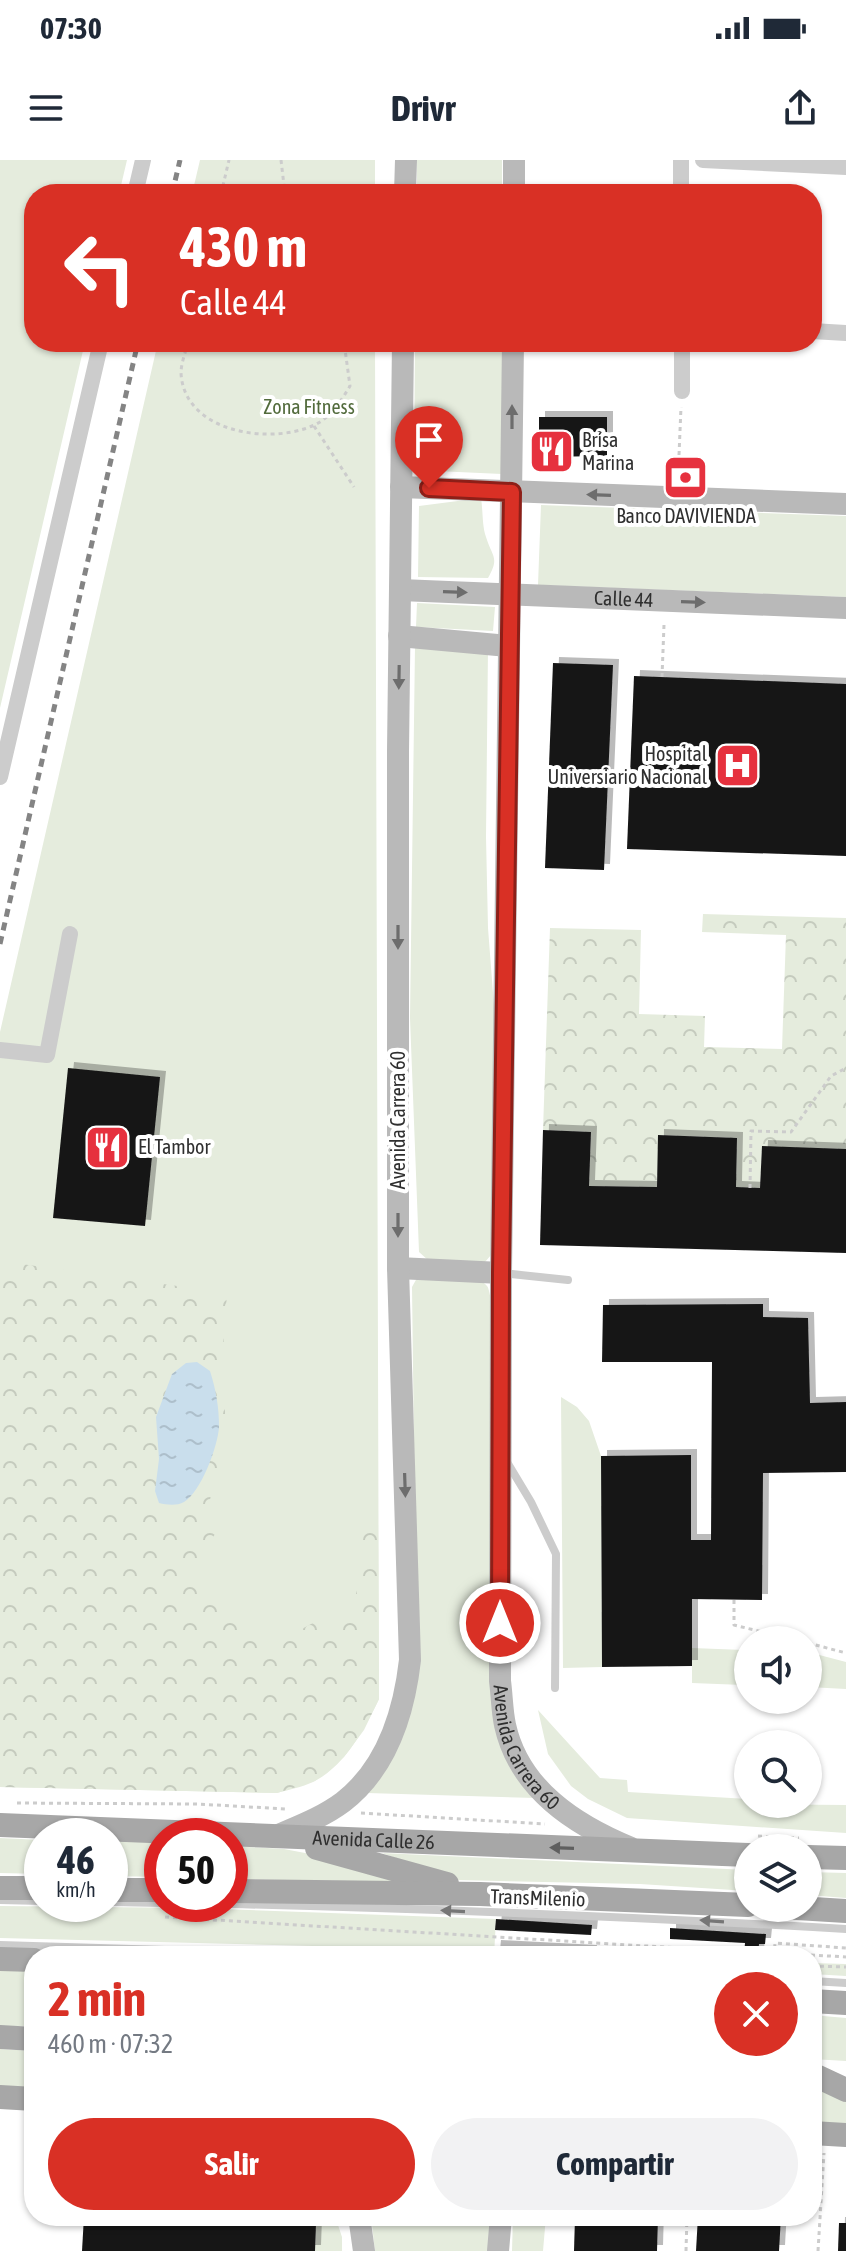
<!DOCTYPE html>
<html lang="es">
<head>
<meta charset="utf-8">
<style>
	body { margin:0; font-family:"Asap Condensed",sans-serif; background:#f2f2f3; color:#1f2937; height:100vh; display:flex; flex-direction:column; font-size:30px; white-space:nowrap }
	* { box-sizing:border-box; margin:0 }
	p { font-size:26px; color:#747a83 }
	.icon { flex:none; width:44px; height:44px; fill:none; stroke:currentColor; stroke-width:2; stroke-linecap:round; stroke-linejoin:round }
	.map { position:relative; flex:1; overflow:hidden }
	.sheet { position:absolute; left:24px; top:1786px; width:798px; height:280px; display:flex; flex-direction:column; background:#fff; border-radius:32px; box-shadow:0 2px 6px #0004 }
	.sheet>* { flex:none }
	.top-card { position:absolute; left:24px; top:24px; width:798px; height:168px; border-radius:32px; box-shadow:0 2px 6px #0004; background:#d93025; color:#fff; overflow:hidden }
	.buttons { position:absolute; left:734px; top:1466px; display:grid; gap:16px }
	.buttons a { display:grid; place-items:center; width:88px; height:88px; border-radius:50%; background:#fff; box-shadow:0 2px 6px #0004; font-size:40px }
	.speed { position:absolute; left:24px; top:1658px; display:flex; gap:16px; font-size:40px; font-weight:700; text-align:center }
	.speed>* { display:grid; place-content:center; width:104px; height:104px; border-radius:50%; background:#fff; box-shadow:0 2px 6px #0004; line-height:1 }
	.speed small { font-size:20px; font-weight:400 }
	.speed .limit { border:12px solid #d22; background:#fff; color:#111 }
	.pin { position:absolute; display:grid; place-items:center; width:68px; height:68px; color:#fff; margin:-82px -34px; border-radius:50% 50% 50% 0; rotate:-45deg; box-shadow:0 0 8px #0007 }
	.pin .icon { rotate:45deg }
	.me { position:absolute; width:88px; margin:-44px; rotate:0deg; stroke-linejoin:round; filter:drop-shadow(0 0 6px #0008) }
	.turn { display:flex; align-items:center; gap:28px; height:168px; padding:0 24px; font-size:36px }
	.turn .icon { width:104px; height:104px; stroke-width:2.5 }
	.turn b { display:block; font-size:56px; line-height:68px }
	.round { display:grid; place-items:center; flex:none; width:84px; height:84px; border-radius:42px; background:#f2f2f3 }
	.headline { display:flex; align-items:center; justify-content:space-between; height:136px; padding:0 24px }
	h1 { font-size:48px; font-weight:700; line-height:60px; color:#d93025 }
	.primary-button { display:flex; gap:16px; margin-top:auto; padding:16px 24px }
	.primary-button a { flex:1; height:92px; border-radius:48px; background:#d93025; color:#fff; font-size:32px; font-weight:700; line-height:92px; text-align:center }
	.primary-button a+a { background:#f2f2f3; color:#1f2937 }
	.status { display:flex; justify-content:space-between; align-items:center; height:56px; padding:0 40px; background:#fff; direction:ltr }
	.status svg { height:22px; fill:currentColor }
	header { display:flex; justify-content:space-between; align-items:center; height:104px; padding:0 24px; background:#fff; font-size:36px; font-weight:700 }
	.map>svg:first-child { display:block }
</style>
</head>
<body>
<div class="status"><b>07:30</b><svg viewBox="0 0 49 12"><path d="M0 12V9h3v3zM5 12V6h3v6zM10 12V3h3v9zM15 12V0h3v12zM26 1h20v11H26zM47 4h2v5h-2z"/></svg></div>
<header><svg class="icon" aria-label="menu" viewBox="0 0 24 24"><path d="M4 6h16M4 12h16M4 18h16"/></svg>Drivr<svg class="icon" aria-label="share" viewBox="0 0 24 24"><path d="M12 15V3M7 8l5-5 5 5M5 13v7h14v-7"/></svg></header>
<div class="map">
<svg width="846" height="2091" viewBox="0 0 846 2091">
	<defs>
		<pattern id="forest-crowns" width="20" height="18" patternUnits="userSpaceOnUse" patternTransform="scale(2)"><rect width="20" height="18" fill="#e5ecdd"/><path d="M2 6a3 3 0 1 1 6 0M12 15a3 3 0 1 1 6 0" fill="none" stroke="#c5cbbe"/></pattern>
		<pattern id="water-ripples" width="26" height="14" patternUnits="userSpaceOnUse" patternTransform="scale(2)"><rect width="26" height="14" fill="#c9deec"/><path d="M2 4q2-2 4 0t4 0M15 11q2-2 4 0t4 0" fill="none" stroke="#adbfcb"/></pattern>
		<filter id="shadow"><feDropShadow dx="6" dy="-6" stdDeviation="0" flood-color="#0004"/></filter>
	</defs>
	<rect width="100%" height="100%" fill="#fff"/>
	<path fill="#e5ecdd" d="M0,0H127L119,34H34V182H85L0,548Z
		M200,0H375V34H192Z
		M417,0H502V34H417Z
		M158,182H375L379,1539C364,1570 345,1606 313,1622C302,1627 288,1630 277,1633L0,1627V872Z
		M415,182H502V314L414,310Z
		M481,338C483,350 482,366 486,377C492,397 500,397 488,418L418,417L419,346Z
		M541,345L846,356V437L538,425Z
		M417,443L495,447L493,471L416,467Z
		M415,487L488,488L486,677L488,768L495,859L491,1095L485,1102L429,1101L419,1092L410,858Z
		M417,1118C431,1119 480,1115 487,1126C489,1128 490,1137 491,1139L490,1516L536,1638L367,1633L417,1520L412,1127Z
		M561,1237L577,1247L589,1261L601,1296L602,1507L563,1508Z
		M692,1488L744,1490L743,1525L692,1523Z
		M808,1492L846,1502V1529L808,1527Z
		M538,1550L600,1618L627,1620L628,1632L748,1639V1644L846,1645V1673L627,1658L588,1639L571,1626L548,1594Z
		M0,1678L42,1680V1714L0,1713Z
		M110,1681L162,1682V1717L110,1716Z
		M230,1686L284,1689L342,1700L396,1722L230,1719Z
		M382,1693L748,1710V1731L640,1724L456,1720Z
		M808,1712L846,1713V1738L808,1735Z
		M0,1746L196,1748L496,1759L494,1796L392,1788L0,1778Z
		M812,1803L846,1804V1816L812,1814Z
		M0,1807L34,1808V1866H0Z
		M812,1855L846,1858V1901L812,1899Z
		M0,1889L34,1891V1928L0,1926Z
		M812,1928H823L846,1939V1964L812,1962Z
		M279,2056H335L342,2077V2091H315L316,2064L279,2063Z
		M371,2056H492L490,2091H375Z
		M513,2056H546L543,2091H512Z"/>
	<path fill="url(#forest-crowns)" d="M703,754L846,758V989L762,987L760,1028L736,1027L737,978L659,975L657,1027L589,1026L591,972L543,970L550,768L641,770L639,854L705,856L704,887L782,889L786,775L702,772Z
		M0,1101L227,1133L222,1206L226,1267L206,1358L215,1374C211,1381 202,1390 200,1398C196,1412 212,1428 214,1443L241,1450L253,1478L262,1490L283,1485L298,1471L313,1463L333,1467L345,1461L355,1440L360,1408L361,1376L366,1367L378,1358L379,1539L364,1570L344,1597L315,1621L277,1633L0,1627Z"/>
	<path fill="url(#water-ripples)" d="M197,1202L210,1211C216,1230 219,1247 219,1267C218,1286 201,1332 184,1342C177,1346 167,1345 159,1343L155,1331L159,1299L156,1257L172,1214L186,1203Z"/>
	<path fill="#161616" filter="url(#shadow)" d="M539,257H607V296L539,297Z
		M553,503L613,505L604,710L545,708Z
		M634,516L846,524V696L627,689Z
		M68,908L160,917L145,1066L53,1058Z
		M543,970L591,972L589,1026L657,1027L658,975L737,978L736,1027L760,1028L762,986L846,989V1093L540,1085Z
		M763,1144V1157L808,1158L810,1243L846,1242V1312L763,1313L762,1440L692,1439V1506L602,1507L601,1296L691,1295V1380H711L712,1202H602L603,1145Z
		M496,1759L592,1765L591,1775L495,1770Z
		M670,1768L766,1774L765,1784H759L758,1796H744L745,1783L670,1779Z
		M495,1786L591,1791L590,1796H494Z
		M84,2056H279V2063L316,2064L315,2091H82Z
		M658,2056L657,2091H574L575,2057Z
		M698,2056H781L779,2091H696Z
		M839,2063H846V2091H838Z"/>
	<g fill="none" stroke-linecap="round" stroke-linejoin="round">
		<path stroke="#ccc" stroke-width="3" stroke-dasharray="4 4" stroke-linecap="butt" d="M281,0L285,34
			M535,31L666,28
			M221,34L229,0
			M188,182C186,191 181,203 181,213C184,272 268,285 312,266C330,259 341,241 350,226L344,182
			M314,266L354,327
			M678,319L681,247
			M662,517L664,465
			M750,1028L751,971L791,972L831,916L846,908
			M734,1440V1465L795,1480
			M808,1483L846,1493
			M17,1643L197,1644L286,1649
			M361,1653L545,1664
			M758,1676L799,1678
			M49,1752L105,1753
			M165,1757L696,1789
			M795,1794L846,1797
			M751,1795L764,1796
			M774,1796L775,1783L846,1788
			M812,1806L846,1807
			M686,2091L687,2056
			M818,2091L824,1993"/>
		<path stroke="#ccc" stroke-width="8" d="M502,1113L568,1120
			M507,1302L531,1342L556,1394L555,1528
			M0,1740L42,1741
			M111,1742L162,1743
			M229,1744C435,1749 641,1757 846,1769
			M0,1785L359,1796
			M812,1821L846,1823"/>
		<path stroke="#ccc" stroke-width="16" d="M703,0L846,7
			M135,34L143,0
			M681,34V0
			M812,171L846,173
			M682,231V182
			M0,617L101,182
			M0,890L47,895L70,774"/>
		<g stroke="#b9b9b9" stroke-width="22">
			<path d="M405,34L406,0"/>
			<path d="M514,34V0"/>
			<path id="s1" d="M513,182L501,1113L500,1521C502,1536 502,1551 505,1565C519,1629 575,1665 631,1688"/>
			<path d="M401,327L846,344"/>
			<path id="s2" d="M400,430L846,448"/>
			<path d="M399,476L508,486"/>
			<path d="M398,1108L501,1113"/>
			<path d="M276,1676C299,1666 323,1657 343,1642C387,1608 404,1553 410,1500L398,1108V592L403,182"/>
			<path d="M359,2056L364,2091"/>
			<path d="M498,2091L501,2056"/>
		</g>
		<g stroke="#a7a7a7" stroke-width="24">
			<path id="s3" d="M0,1665L748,1695"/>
			<path d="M317,1688L447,1724"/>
			<path d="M808,1697L846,1698"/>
			<path d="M0,1728H42"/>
			<path d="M110,1730H162"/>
			<path d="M230,1731L480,1734L748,1745"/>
			<path d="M797,1748L846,1751"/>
			<path d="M0,1799L34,1800"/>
			<path d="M812,1841L846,1843"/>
			<path d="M0,1877L34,1879"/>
			<path d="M812,1914L846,1930"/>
			<path d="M0,1937L34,1939"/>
			<path d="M812,1973L846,1975"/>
		</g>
		<path stroke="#848484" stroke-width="5" stroke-dasharray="8 6" stroke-linecap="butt" d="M172,34L180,0
			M0,784L138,182"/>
	</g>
	<defs><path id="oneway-solid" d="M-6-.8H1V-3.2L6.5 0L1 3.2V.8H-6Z" transform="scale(2)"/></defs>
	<g fill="#6d6d6d">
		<use href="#oneway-solid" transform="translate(512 257) rotate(-90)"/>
		<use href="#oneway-solid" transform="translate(599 335) rotate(-178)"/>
		<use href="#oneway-solid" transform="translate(455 432) rotate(2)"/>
		<use href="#oneway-solid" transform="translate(693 442) rotate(2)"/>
		<use href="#oneway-solid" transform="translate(399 517) rotate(91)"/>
		<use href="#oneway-solid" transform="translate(398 777) rotate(90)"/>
		<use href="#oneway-solid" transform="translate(398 1065) rotate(90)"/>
		<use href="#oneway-solid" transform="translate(405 1325) rotate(88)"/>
	</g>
	<use fill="#5f5f5f" href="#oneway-solid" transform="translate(562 1688) rotate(-178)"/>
	<g fill="#767676">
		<use href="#oneway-solid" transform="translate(453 1751) rotate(-177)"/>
		<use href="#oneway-solid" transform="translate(712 1761) rotate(-176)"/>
	</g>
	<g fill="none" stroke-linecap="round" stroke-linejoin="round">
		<defs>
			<path id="route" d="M429,328L512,332L501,1113L500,1463"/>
		</defs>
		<use href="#route" stroke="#8d1f18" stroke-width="20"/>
		<use href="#route" stroke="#d93025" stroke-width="14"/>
	</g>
	<defs>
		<symbol id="restaurant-square" viewBox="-11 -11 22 22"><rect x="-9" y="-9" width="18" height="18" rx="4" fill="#e6313e" stroke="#fff"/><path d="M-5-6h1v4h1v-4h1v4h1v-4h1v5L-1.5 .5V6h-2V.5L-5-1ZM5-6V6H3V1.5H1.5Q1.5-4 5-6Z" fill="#fff"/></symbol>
		<symbol id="bank-square" viewBox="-11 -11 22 22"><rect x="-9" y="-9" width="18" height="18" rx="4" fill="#e6313e" stroke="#fff"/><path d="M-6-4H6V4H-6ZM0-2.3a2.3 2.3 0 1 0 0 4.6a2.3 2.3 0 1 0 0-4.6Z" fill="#fff"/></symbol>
		<symbol id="hospital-square" viewBox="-11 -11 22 22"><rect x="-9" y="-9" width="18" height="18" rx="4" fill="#e6313e" stroke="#fff"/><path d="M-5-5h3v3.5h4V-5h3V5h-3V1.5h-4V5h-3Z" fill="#fff"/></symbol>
	</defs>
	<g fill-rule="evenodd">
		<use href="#restaurant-square" x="526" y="266" width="51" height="51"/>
		<use href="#bank-square" x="660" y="292" width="51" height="51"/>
		<use href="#hospital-square" x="712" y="580" width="51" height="51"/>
		<use href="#restaurant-square" x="82" y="962" width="51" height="51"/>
	</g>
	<g text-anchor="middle" stroke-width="8" stroke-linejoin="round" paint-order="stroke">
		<g font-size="20" fill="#526b3c" stroke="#fff">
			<text x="309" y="254">Zona Fitness</text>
		</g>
		<g font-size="20" fill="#2f2f2f" stroke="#fff" text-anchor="start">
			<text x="582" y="287">Brísa<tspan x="582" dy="23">Marina</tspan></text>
			<text x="686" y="363" text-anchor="middle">Banco DAVIVIENDA</text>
			<text x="707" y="601" text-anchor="end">Hospital<tspan x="707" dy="23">Universiario Nacional</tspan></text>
			<text x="138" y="994">El Tambor</text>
		</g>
		<g font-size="20" fill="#2f2f2f" stroke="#fff">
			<text dy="7" stroke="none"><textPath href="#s2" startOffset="224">Calle 44</textPath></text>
			<text transform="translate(398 960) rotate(-90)" y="7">Avenida Carrera 60</text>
			<text dy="7" stroke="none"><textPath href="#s1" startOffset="1412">Avenida Carrera 60</textPath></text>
			<text dy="7" stroke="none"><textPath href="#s3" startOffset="374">Avenida Calle 26</textPath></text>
			<text transform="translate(538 1738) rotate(2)" y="7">TransMilenio</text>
		</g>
	</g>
</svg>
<div class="buttons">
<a><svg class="icon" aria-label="sound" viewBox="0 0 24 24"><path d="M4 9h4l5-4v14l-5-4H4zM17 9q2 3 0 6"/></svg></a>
<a><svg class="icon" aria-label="search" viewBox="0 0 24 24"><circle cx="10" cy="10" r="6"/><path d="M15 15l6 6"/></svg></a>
<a><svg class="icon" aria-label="layers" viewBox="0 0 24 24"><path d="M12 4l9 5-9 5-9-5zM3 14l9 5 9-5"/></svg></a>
</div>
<div class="speed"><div>46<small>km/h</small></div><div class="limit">50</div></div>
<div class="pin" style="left:429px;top:328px;background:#d93025"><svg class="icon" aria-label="arrive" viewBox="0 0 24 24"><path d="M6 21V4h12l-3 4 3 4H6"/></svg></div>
<svg class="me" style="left:500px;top:1463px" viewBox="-20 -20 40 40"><circle r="17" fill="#d93025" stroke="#fff" stroke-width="3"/><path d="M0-11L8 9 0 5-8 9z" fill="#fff"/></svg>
<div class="top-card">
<div class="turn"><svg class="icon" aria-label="left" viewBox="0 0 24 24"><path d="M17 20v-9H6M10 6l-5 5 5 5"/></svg><div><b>430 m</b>Calle 44</div></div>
</div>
<section class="sheet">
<div class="headline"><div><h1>2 min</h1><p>460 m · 07:32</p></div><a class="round" style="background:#d93025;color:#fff"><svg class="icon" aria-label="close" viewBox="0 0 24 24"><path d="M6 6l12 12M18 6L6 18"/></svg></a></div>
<div class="primary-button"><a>Salir</a><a>Compartir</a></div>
</section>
</div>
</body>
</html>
